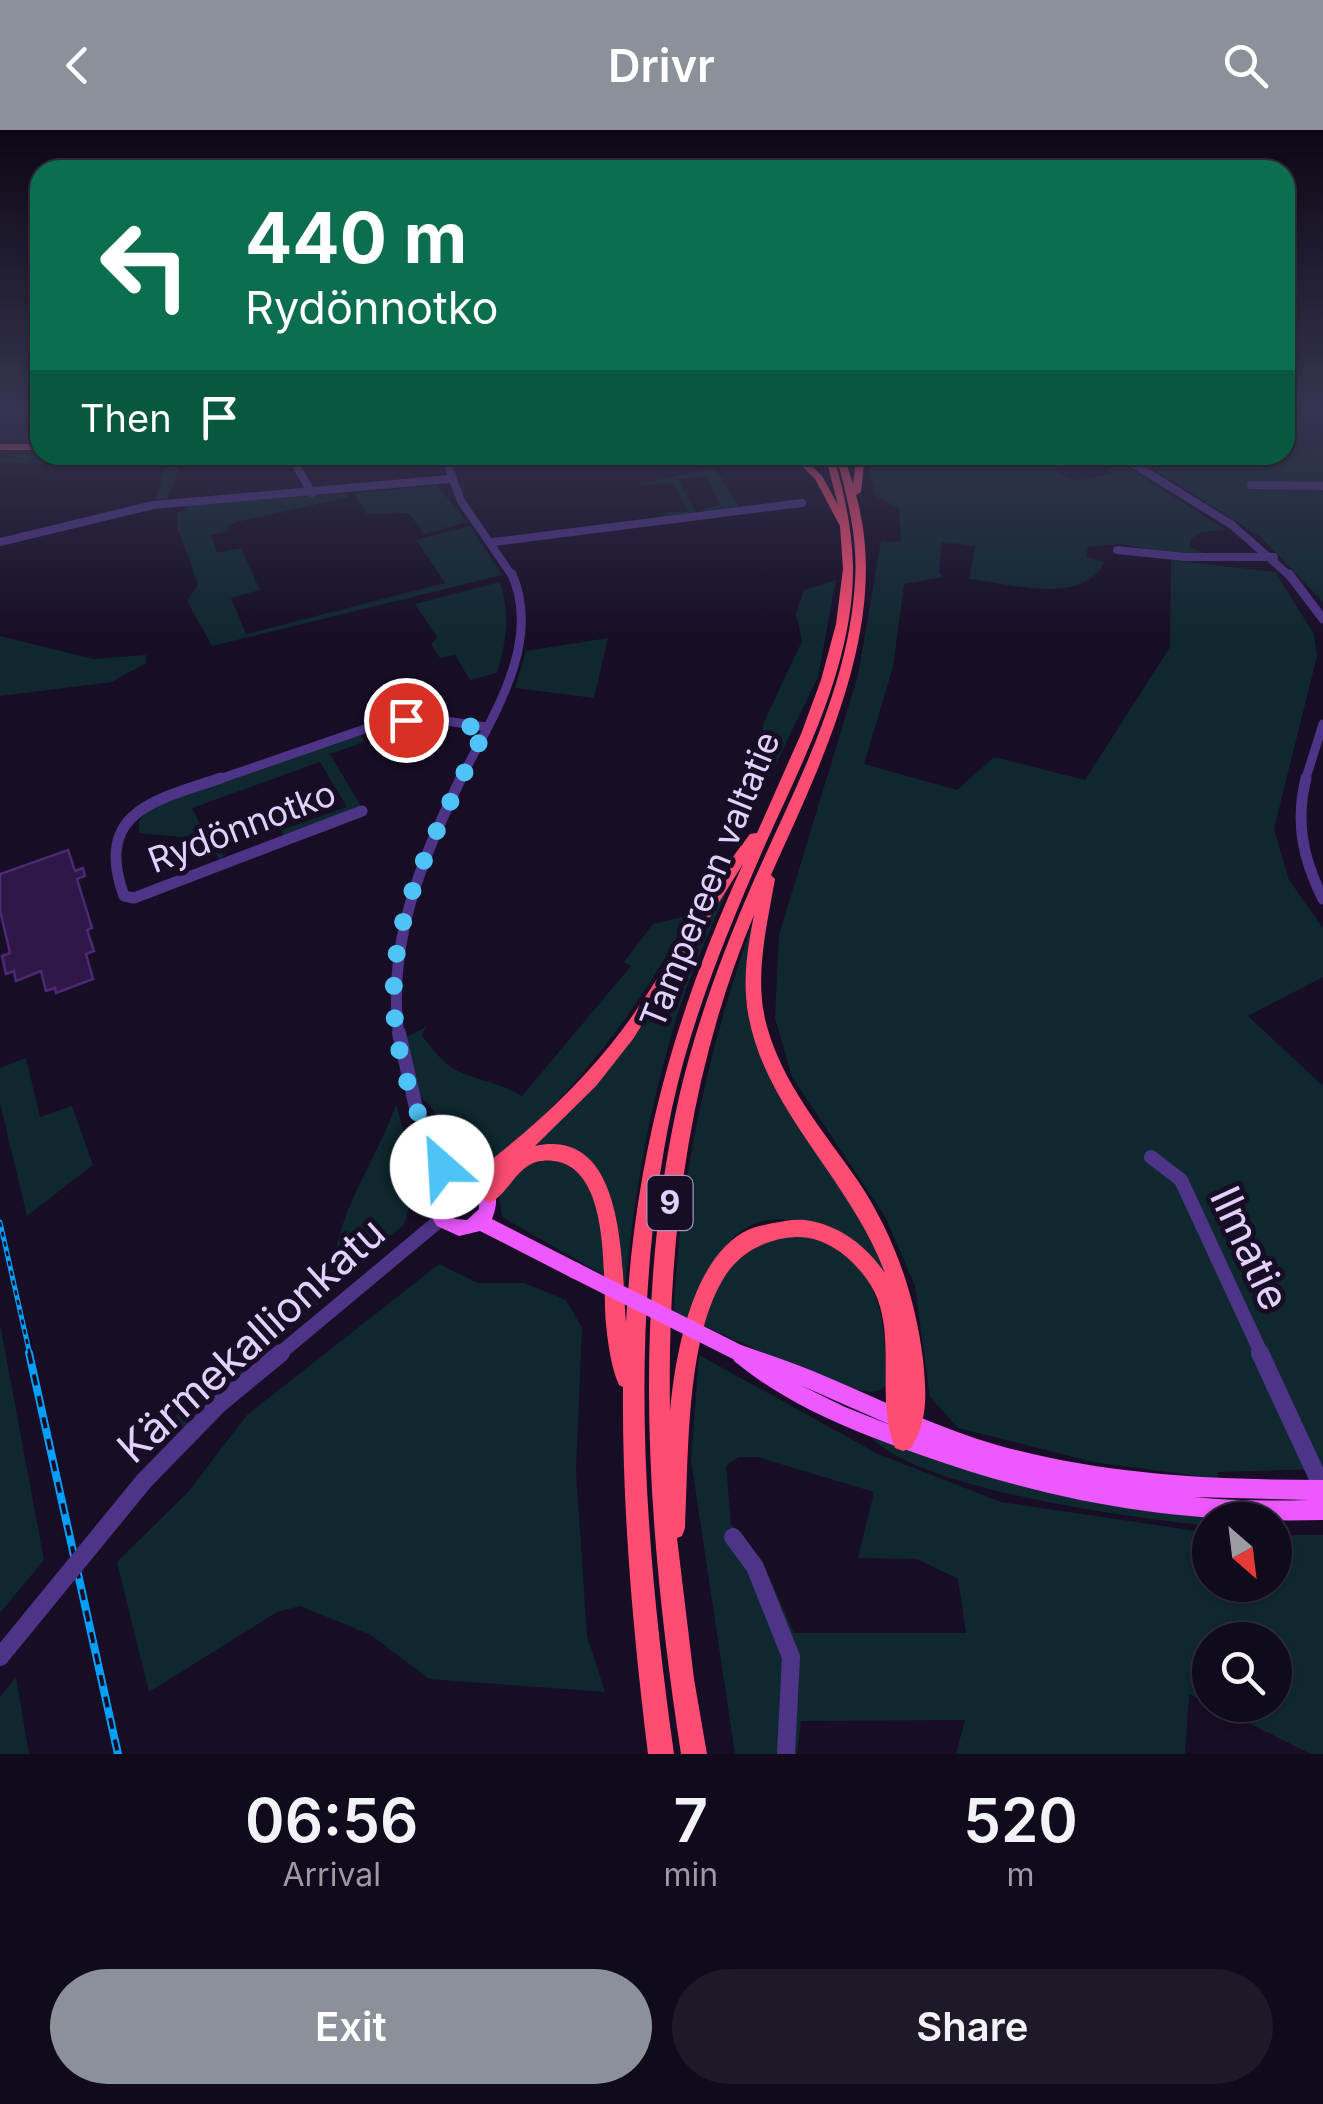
<!DOCTYPE html>
<html lang="en">
<head>
<meta charset="utf-8">
<style>
	body { margin:0; font-family:Inter,sans-serif; background:#1e1829; color:#f1f3f6; height:100vh; display:flex; flex-direction:column; font-size:38px; white-space:nowrap }
	* { box-sizing:border-box; margin:0 }
	p { font-size:32px; color:#9c9aa3 }
	.icon { flex:none; width:55px; height:55px; fill:none; stroke:currentColor; stroke-width:2; stroke-linecap:round; stroke-linejoin:round }
	.map { position:relative; height:1624px; overflow:hidden }
	.side { display:flex; flex-direction:column; background:#110a1c; flex:1 }
	.side>* { flex:none }
	.top-card { position:absolute; left:30px; top:30px; width:1265px; height:305px; border-radius:30px; box-shadow:0 2px 8px #0004,0 0 0 2px #302b3b; background:#0b6e4f; color:#fff; overflow:hidden }
	.needle { width:65px; rotate:152deg }
	.tools { position:absolute; left:1192px; top:1372px; display:grid; gap:20px }
	.tools a { display:grid; place-items:center; width:100px; height:100px; border-radius:50%; background:#110a1c; box-shadow:0 2px 8px #0004,0 0 0 2px #302b3b; font-size:50px }
	.pin { position:absolute; display:grid; place-items:center; width:85px; height:85px; color:#fff; margin:-42px; border:5px solid #fff; border-radius:50%; box-shadow:0 2px 10px #0007 }
	.me { position:absolute; width:110px; margin:-55px; rotate:334deg; stroke-linejoin:round; filter:drop-shadow(0 0 8px #0008) }
	.turn { display:flex; align-items:center; gap:35px; height:210px; padding:0 50px; font-size:45px }
	.turn .icon { width:130px; height:130px; stroke-width:2.5 }
	.turn b { display:block; font-size:70px; line-height:85px }
	.then { display:flex; align-items:center; height:95px; padding:0 50px; background:#0003; gap:20px; font-size:38px }
	.eta { display:flex; justify-content:space-evenly; align-items:center; height:170px; text-align:center }
	.eta b { font-size:60px; font-weight:600; line-height:70px }
	.action { display:flex; gap:20px; margin-top:auto; padding:20px 50px }
	.action a { flex:1; height:115px; border-radius:60px; background:#8c9099; color:#fff; font-size:40px; font-weight:600; line-height:115px; text-align:center }
	.action a+a { background:#1e1829; color:#f1f3f6 }
	header { display:flex; justify-content:space-between; align-items:center; height:130px; padding:0 50px; background:#8c9099; color:#fff; font-size:45px; font-weight:600 }
	.map>svg:first-child { display:block }
</style>
</head>
<body>
<header><svg class="icon" aria-label="back" viewBox="0 0 24 24"><path d="M15 5l-7 7 7 7"/></svg>Drivr<svg class="icon" aria-label="search" viewBox="0 0 24 24"><circle cx="10" cy="10" r="6"/><path d="M15 15l6 6"/></svg></header>
<div class="map">
<svg width="1323" height="1624" viewBox="0 0 1323 1624">
	<rect width="100%" height="100%" fill="#170d25"/>
	<path fill="#0f282f" fill-rule="evenodd" d="M1323,310V472L1262,408L1132,325H1285V314L1307,320L1306,317L1321,318Z
		M0,324L169,325L43,329L284,327L181,333L167,369H156L167,333H0V329L21,328Z
		M871,325H1060L1056,327L1057,343L1076,351L1112,344L1097,325H1108L1226,400L1202,402L1191,409L1189,417L1207,424L1169,423L1122,414L1088,417L1086,427L1104,432C1084,477 1008,453 969,449L975,416L942,412L939,442L943,447L904,454L893,537L864,634L957,660L994,627L1085,650L1170,517L1171,430L1275,442L1314,504L1317,526L1274,699L1289,750L1323,798V847L1248,886L1323,956V1339L1218,1342L1219,1349L1093,1332L958,1298L930,1267L915,1156L886,1088L792,947L775,888L779,805L858,545L881,411L901,412L899,379L876,366L869,339Z
		M715,338L739,377L704,383V378L720,375L706,346L678,349L697,384L662,389L666,382H689L673,353L633,355Z
		M437,355L467,392L424,404L409,383L367,384L354,363Z
		M346,363L349,367L237,392L228,396L229,401L211,405L217,423L241,418L260,460L231,468L246,504L445,453L416,410L470,396L502,445L212,516L187,471L198,454L177,397V382L187,381L186,375Z
		M836,450L818,547L752,683L746,674L764,592L802,511L796,484L804,460Z
		M500,452C510,485 507,510 497,543L470,550L455,525L440,528L431,514L437,507L415,474Z
		M0,506L93,529L146,525V533L112,552L0,566Z
		M608,508L594,568L515,558L526,521Z
		M360,603L364,612L330,624L362,678L284,706L281,700L347,677L320,632L192,678L205,704L214,707L224,726L220,730L209,716L212,710L139,703V691L151,677Z
		M735,742C714,792 691,841 675,892C649,978 634,1068 625,1157L619,1155L600,1050L532,1020L571,974Z
		M690,785C635,884 571,972 479,1041L461,1031L432,978L417,962L406,907L426,897L422,906C431,916 443,935 460,942C483,952 501,953 522,966L631,836L624,832L653,794Z
		M755,786L762,930L791,986L853,1072L892,1147L884,1150C861,1135 816,1096 792,1091C732,1078 703,1145 691,1190L674,1181C680,1042 709,916 755,786Z
		M26,928L40,987L72,976L93,1035L27,1086L0,973V938Z
		M396,974L417,1049L404,1095L340,1145L318,1174L172,1308L167,1294L334,1138C337,1080 378,1029 396,974Z
		M543,1028C605,1038 601,1096 607,1147L502,1087L499,1066L516,1039Z
		M797,1105C880,1122 886,1183 886,1256C881,1259 878,1261 872,1262C849,1263 730,1208 703,1195C719,1135 735,1116 797,1105Z
		M439,1134L478,1153H524L566,1170L582,1198L576,1341L587,1506L605,1562L429,1549L371,1505L300,1476L277,1482L149,1562L117,1432L189,1361L247,1285Z
		M0,1194L44,1430L0,1483Z
		M699,1225L878,1324L1001,1372L1210,1403V1455H1275V1405H1323V1624H1311L1213,1575H1275V1510H1210V1574L1189,1564L1185,1624H956L965,1590L801,1591L797,1624H735L691,1330ZM739,1327H757L874,1362L858,1428L917,1429L958,1449L966,1503H794L761,1429L731,1394L726,1336Z
		M868,1304C1009,1360 1118,1379 1268,1390H1210V1396C1135,1388 914,1360 868,1304Z
		M16,1547L29,1624H0V1567Z"/>
	<path fill="#2e1747" stroke="#4c2875" stroke-width="2.5" d="M68,720L75,741L83,738L85,746L77,749L92,798L87,800L94,821L86,824L93,849L56,863L55,858L46,861L41,841L16,851L14,841L6,844L2,826L10,823L0,780V744Z"/>
	<g fill="none" stroke-linecap="round" stroke-linejoin="round">
		<path stroke="#4e3487" stroke-width="8" d="M444,325L461,371L513,447
			M1119,325L1232,395L1291,447
			M291,327L312,363
			M1251,355L1323,356
			M0,412L153,375L450,349
			M494,412L802,373
			M1117,420L1185,427H1274"/>
		<path stroke="#4e3487" stroke-width="9" d="M1289,444L1323,489
			M214,651L385,592L433,589L486,597
			M460,651C490,589 543,515 512,444
			M1305,651L1323,594"/>
		<path stroke="#4e3487" stroke-width="11" d="M221,648C156,670 93,681 124,766L134,768L362,681
			M1306,648C1295,693 1303,729 1323,769
			M399,906C386,812 422,730 461,648"/>
		<path stroke="#4e3487" stroke-width="14" d="M399,903L416,978L451,1050
			M1151,1027L1181,1050L1262,1225
			M278,1225L440,1090"/>
		<path stroke="#4e3487" stroke-width="18" d="M1260,1223L1323,1359
			M144,1351L219,1274L281,1223
			M733,1407L755,1437L791,1527L786,1624"/>
		<path fill="#ed58ff" fill-rule="evenodd" d="M465,1038C491,1045 503,1062 492,1089L580,1134L583,1140L580,1146L574,1149L568,1146L480,1101L459,1106L437,1096C418,1069 430,1040 465,1038ZM459,1054L471,1056L479,1067V1079L467,1090L455,1089L445,1077C443,1066 447,1056 459,1054Z
			M741,1215C770,1225 799,1235 827,1247C883,1271 938,1298 997,1315C1103,1345 1213,1350 1323,1350V1390C1179,1394 1055,1373 918,1324C852,1301 789,1276 734,1231L732,1224L734,1217ZM800,1255L893,1296L845,1277ZM1194,1367L1309,1370C1271,1371 1233,1371 1194,1367Z"/>
		<path fill="#ff4c72" fill-rule="evenodd" d="M0,314H40V320H0Z
			M285,325H296L292,328Z
			M791,325H800L822,346L838,375L825,325H833C844,362 852,397 853,436C854,534 804,628 765,715C728,800 692,886 672,978C627,1192 644,1409 674,1624H648C633,1502 622,1380 623,1257L619,1255C611,1237 608,1214 606,1194C602,1152 612,1046 559,1032C551,1030 544,1030 536,1032C515,1039 508,1064 490,1073L484,1070L481,1064L485,1056L479,1058L473,1056L470,1050L473,1044C528,1002 580,956 622,900C664,844 696,782 735,724L750,704L757,703L801,604L821,550L836,494L843,439L840,396L815,349ZM743,734C674,886 635,1025 626,1192C621,1136 627,996 535,1016L596,956L633,909Z
			M836,325H844L853,354L857,325H865L861,362L856,365C892,492 822,631 771,745L775,749C767,796 754,846 766,893C782,954 823,1000 858,1051C894,1105 915,1165 923,1229C926,1261 929,1290 911,1318L903,1321L895,1318C875,1268 897,1207 874,1161C859,1133 829,1106 796,1107C771,1108 746,1119 730,1139C685,1198 689,1325 685,1398L682,1406L677,1408L694,1549L707,1624H681C648,1407 630,1180 680,963C697,892 722,824 751,757C794,659 849,560 855,451C858,407 847,367 836,325ZM754,785C748,815 743,846 747,877C761,978 851,1049 885,1143C867,1117 842,1097 811,1091C797,1088 786,1091 773,1093C766,1095 757,1096 750,1099C692,1124 675,1226 670,1282C667,1112 688,943 754,785Z"/>
		<defs>
			<path id="rail-far1" d="M0,1092L30,1225"/>
			<path id="rail" d="M29,1223L118,1624"/>
		</defs>
		<use href="#rail-far1" stroke="#009ffc" stroke-width="5"/>
		<use href="#rail" stroke="#009ffc" stroke-width="8"/>
		<use href="#rail-far1" stroke="#170d25" stroke-width="2.5" stroke-dasharray="5" stroke-linecap="butt"/>
		<use href="#rail" stroke="#170d25" stroke-width="4" stroke-dasharray="11" stroke-linecap="butt"/>
		<path stroke="#4e3487" stroke-width="18" d="M0,1527L144,1351"/>
		<path stroke="#ed58ff" stroke-width="16" d="M574,1140L741,1224"/>
	</g>
	<linearGradient id="sky" x2="0" y2="1"><stop stop-color="#0d0714"/><stop offset="0.55" stop-color="#363551"/><stop offset="1" stop-color="#363551" stop-opacity="0"/></linearGradient>
	<rect width="1323" height="510" fill="url(#sky)"/>
	<g fill="none" stroke-linecap="round" stroke-linejoin="round">
		<path stroke="#4fc3f7" stroke-width="18" stroke-dasharray="0 32.4" d="M406,590L486,598C405,767 349,852 442,1037"/>
	</g>
	<g text-anchor="middle" stroke-width="10" stroke-linejoin="round" paint-order="stroke">
		<rect fill="#170d25" stroke="#a596be" stroke-width="2.5" x="647.5" y="1046" width="45" height="54" rx="8"/>
		<g font-size="32" font-weight="bold" fill="#e2d1ff">
			<text x="670" y="1084">9</text>
		</g>
		<g font-size="35" fill="#e2d1ff" stroke="#170d25">
			<text transform="translate(242 697) rotate(-21)" y="12">Rydönnotko</text>
			<text transform="translate(710 750) rotate(-68)" y="12">Tampereen valtatie</text>
		</g>
		<g font-size="42" fill="#e2d1ff" stroke="#170d25">
			<text transform="translate(1250 1118) rotate(65)" y="15">Ilmatie</text>
			<text transform="translate(251 1210) rotate(-42)" y="15">Kärmekallionkatu</text>
		</g>
	</g>
</svg>
<div class="tools">
<a><svg class="needle" viewBox="-14 -14 28 28"><path d="M0-13l5 13h-10z" fill="#e53935"/><path d="M0 13l5-13h-10z" fill="#9c9aa3"/></svg></a>
<a><svg class="icon" aria-label="search" viewBox="0 0 24 24"><circle cx="10" cy="10" r="6"/><path d="M15 15l6 6"/></svg></a>
</div>
<div class="pin" style="left:406px;top:590px;background:#d93025"><svg class="icon" aria-label="arrive" viewBox="0 0 24 24"><path d="M6 21V4h12l-3 4 3 4H6"/></svg></div>
<svg class="me" style="left:442px;top:1037px" viewBox="-20 -20 40 40"><circle r="19" fill="#fff"/><path d="M0-13L10 11 0 6-10 11z" fill="#4fc3f7"/></svg>
<div class="top-card">
<div class="turn"><svg class="icon" aria-label="left" viewBox="0 0 24 24"><path d="M17 20v-9H6M10 6l-5 5 5 5"/></svg><div><b>440 m</b>Rydönnotko</div></div>
<div class="then">Then<svg class="icon" aria-label="arrive" viewBox="0 0 24 24"><path d="M6 21V4h12l-3 4 3 4H6"/></svg></div>
</div>
</div>
<section class="side">
<div class="eta">
<div><b>06:56</b><p>Arrival</p></div>
<div><b>7</b><p>min</p></div>
<div><b>520</b><p>m</p></div>
</div>
<div class="action"><a>Exit</a><a>Share</a></div>
</section>
</body>
</html>
